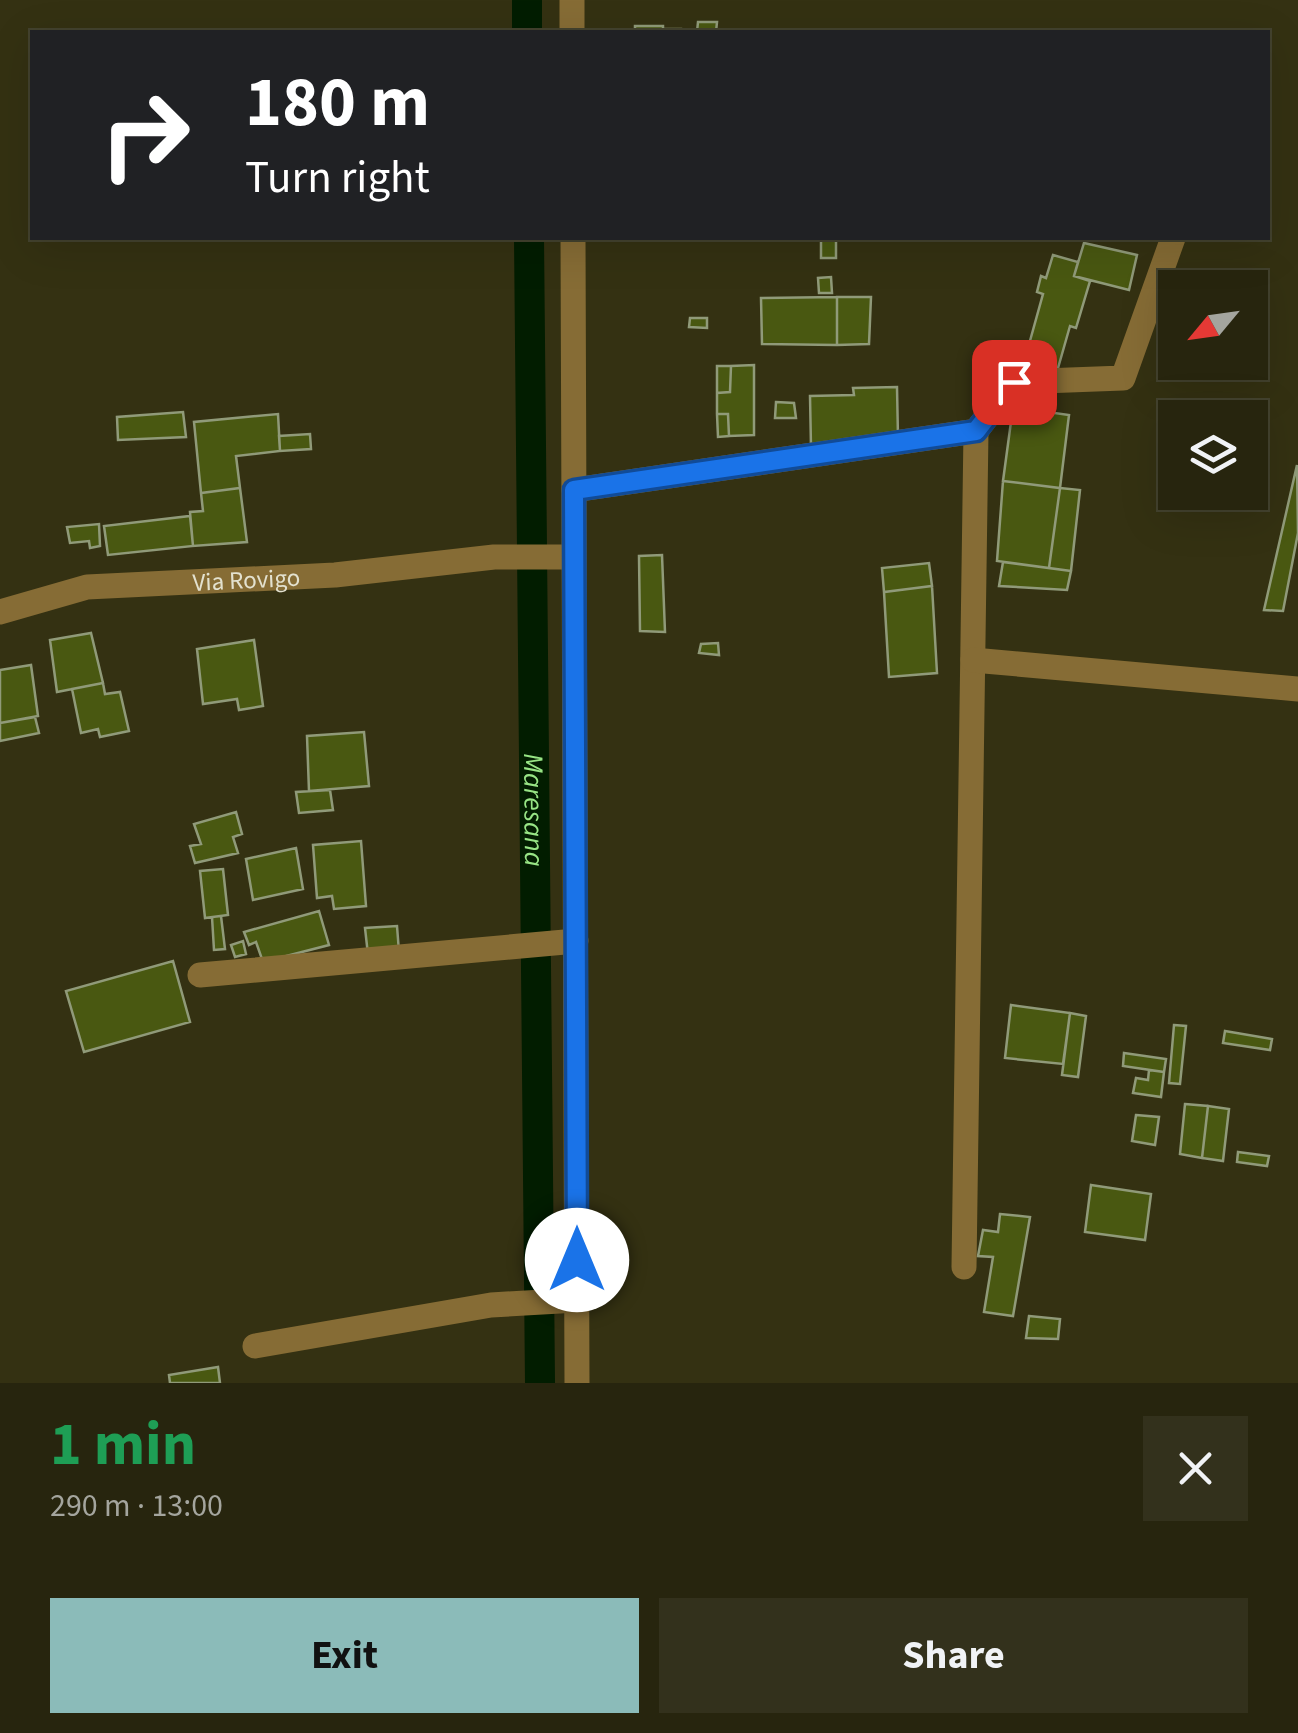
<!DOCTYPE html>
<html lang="en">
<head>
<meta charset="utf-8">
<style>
	body { margin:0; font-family:"Source Sans 3",sans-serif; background:#33311c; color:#f1f3f6; height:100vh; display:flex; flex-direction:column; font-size:38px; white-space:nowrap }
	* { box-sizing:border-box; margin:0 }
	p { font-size:32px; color:#a4a59e }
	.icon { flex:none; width:55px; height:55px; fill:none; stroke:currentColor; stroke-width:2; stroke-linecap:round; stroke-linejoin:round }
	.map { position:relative; height:1383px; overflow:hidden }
	.drawer { display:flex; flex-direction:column; background:#27250e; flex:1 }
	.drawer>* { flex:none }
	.top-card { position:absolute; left:30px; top:30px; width:1240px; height:210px; border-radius:0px; box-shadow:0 10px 40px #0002,0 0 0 2px #43422e; background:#202124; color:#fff; overflow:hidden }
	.needle { width:65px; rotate:241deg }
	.fabs { position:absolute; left:1158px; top:270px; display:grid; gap:20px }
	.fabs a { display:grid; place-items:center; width:110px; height:110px; border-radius:0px; background:#27250e; box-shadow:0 10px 40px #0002,0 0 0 2px #43422e; font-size:50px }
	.pin { position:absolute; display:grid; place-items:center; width:85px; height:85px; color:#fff; margin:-42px; border-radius:20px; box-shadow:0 5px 15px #0006 }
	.me { position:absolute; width:110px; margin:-55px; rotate:0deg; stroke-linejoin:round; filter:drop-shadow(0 0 8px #0008) }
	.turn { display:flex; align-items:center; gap:35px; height:210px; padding:0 50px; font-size:45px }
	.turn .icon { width:130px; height:130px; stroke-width:2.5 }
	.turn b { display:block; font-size:70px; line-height:85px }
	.round { display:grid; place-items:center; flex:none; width:105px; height:105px; border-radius:0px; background:#33311c }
	.summary { display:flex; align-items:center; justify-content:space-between; height:170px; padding:0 50px }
	h1 { font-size:60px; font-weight:700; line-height:75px; color:#1e9e55 }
	.button { display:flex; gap:20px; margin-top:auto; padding:20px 50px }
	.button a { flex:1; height:115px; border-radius:0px; background:#8bbbb9; color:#111; font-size:40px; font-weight:700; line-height:115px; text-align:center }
	.button a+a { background:#33311c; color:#f1f3f6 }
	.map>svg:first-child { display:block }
</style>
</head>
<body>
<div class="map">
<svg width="1298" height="1383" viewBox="0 0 1298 1383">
	<rect width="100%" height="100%" fill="#343112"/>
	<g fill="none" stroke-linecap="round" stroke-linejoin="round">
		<g stroke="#021d00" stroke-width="30">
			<path d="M527,0V32"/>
			<path id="s1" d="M529,238L540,1383"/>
		</g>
	</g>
	<path fill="#495811" stroke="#909a79" stroke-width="2.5" d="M698,22H717L716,32H697Z
		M635,26H663V29H681V32H635Z
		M821,238H836V258H821Z
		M1084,243L1137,255L1129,290L1074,276Z
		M1053,255L1078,262L1074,276L1090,281L1076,328L1070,326L1056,375L1023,366L1043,294L1037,292L1041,276L1046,278Z
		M831,277L832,293H819L818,278Z
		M837,297H871L869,344L837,345Z
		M837,297V345L762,344L761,298Z
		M690,318H707V328L689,327Z
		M754,365V435L729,436L728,414H717V393L730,392L731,366Z
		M717,366H731L730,392L717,393Z
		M897,387L898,438L811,447L810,396L854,395L853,388Z
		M776,402L794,403L796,418H775Z
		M1013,407L1069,415L1060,488L1003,481Z
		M183,412L186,437L118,440L117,417Z
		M278,414L280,451L236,456L240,488L201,493L194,422Z
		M717,414H728L729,436L718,437Z
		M310,434L311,449L280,451L279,436Z
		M1297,465L1298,533L1283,611L1264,610Z
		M1003,481L1060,488L1049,568L997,561Z
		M240,488L247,542L193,546L190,512L203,511L201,493Z
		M1060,488L1080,490L1071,571L1049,568Z
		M190,516L193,546L108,555L104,526Z
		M99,524L100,546L90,548L89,541L70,543L67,527Z
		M662,555L665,632L640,631L639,556Z
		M1003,562L1071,571L1067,590L999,586Z
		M929,563L932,586L884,592L882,568Z
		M932,586L937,673L889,677L884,592Z
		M91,633L103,683L57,692L50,640Z
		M254,640L263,706L239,710L237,699L203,704L197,649Z
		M718,643L719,655L699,653L701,644Z
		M31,665L38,716L0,723V670Z
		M103,683L105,694L120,692L129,731L100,737L98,729L81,733L72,689Z
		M35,717L39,733L0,741V723Z
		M364,732L369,786L309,791L307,736Z
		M330,790L333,810L299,813L296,792Z
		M236,812L242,834L233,837L238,853L195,863L190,846L201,844L194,824Z
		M361,841L366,906L334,909L332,896L317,898L313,845Z
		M296,848L303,889L253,900L246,859Z
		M223,869L228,915L205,918L200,871Z
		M319,911L329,945L263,962L256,942L249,945L244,932Z
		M221,916L225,949L214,950L212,917Z
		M397,926L399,952L368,955L365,928Z
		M243,941L246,954L235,957L231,945Z
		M173,961L190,1022L84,1052L66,991Z
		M1011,1005L1070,1013L1063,1064L1005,1058Z
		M1070,1013L1086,1016L1078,1077L1062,1075Z
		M1174,1025L1186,1026L1180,1084L1169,1083Z
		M1225,1031L1272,1039L1270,1050L1223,1043Z
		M1124,1053L1166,1059L1164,1072L1123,1066Z
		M1149,1070L1164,1072L1161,1097L1133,1093L1136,1078L1148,1080Z
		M1185,1104L1208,1106L1202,1158L1180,1154Z
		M1208,1106L1229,1109L1223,1161L1202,1158Z
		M1136,1115L1159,1117L1155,1145L1132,1141Z
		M1238,1152L1269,1156L1267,1166L1237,1162Z
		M1091,1185L1151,1194L1145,1240L1085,1232Z
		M1000,1214L1030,1217L1013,1316L984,1312L993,1257L978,1256L983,1230L998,1232Z
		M1029,1316L1060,1319L1058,1339L1026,1338Z
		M218,1367L220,1383H170L169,1375Z"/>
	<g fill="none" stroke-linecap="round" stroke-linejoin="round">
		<g stroke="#866c35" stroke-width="25">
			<path d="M572,0V32"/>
			<path d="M573,238L577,1383"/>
			<path d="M976,431L1014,382L1123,378L1173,238"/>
			<path d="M574,490L976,431L964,1267"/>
			<path id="s2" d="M0,612L87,587L335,575L494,557H572"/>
			<path d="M973,660L1298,689"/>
			<path d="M200,975L576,941"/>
			<path d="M255,1346L491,1305L577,1300"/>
		</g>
	</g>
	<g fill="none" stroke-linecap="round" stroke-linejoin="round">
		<defs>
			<path id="route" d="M577,1260L574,490L976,431L1014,382"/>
		</defs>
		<use href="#route" stroke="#114b97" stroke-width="25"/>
		<use href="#route" stroke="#1a73e8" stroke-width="18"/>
	</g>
	<g text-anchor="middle" stroke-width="8" stroke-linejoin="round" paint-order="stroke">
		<g font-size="25" fill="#e3e1cf" stroke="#343112">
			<text dy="9" stroke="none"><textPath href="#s2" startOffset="250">Via Rovigo</textPath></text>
		</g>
		<g font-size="28" font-style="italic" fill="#98e585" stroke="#343112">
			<text dy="10" stroke="none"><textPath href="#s1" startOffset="572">Maresana</textPath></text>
		</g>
	</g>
</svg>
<div class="fabs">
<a><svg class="needle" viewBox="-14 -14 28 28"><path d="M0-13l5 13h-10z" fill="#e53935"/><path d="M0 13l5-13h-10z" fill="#a4a59e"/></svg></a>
<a><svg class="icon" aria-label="layers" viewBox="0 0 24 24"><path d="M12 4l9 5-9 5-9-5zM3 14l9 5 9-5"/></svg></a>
</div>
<div class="pin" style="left:1014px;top:382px;background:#d93025"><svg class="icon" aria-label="arrive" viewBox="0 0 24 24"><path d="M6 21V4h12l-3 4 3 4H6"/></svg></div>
<svg class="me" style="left:577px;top:1260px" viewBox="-20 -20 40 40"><circle r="19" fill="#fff"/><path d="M0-13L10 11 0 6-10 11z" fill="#1a73e8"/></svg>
<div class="top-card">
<div class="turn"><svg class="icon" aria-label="right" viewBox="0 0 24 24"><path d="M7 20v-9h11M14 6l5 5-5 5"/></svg><div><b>180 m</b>Turn right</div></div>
</div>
</div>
<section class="drawer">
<div class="summary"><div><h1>1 min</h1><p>290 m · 13:00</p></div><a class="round"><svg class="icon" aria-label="close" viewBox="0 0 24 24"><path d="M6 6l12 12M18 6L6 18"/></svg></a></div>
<div class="button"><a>Exit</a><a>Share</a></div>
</section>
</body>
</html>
